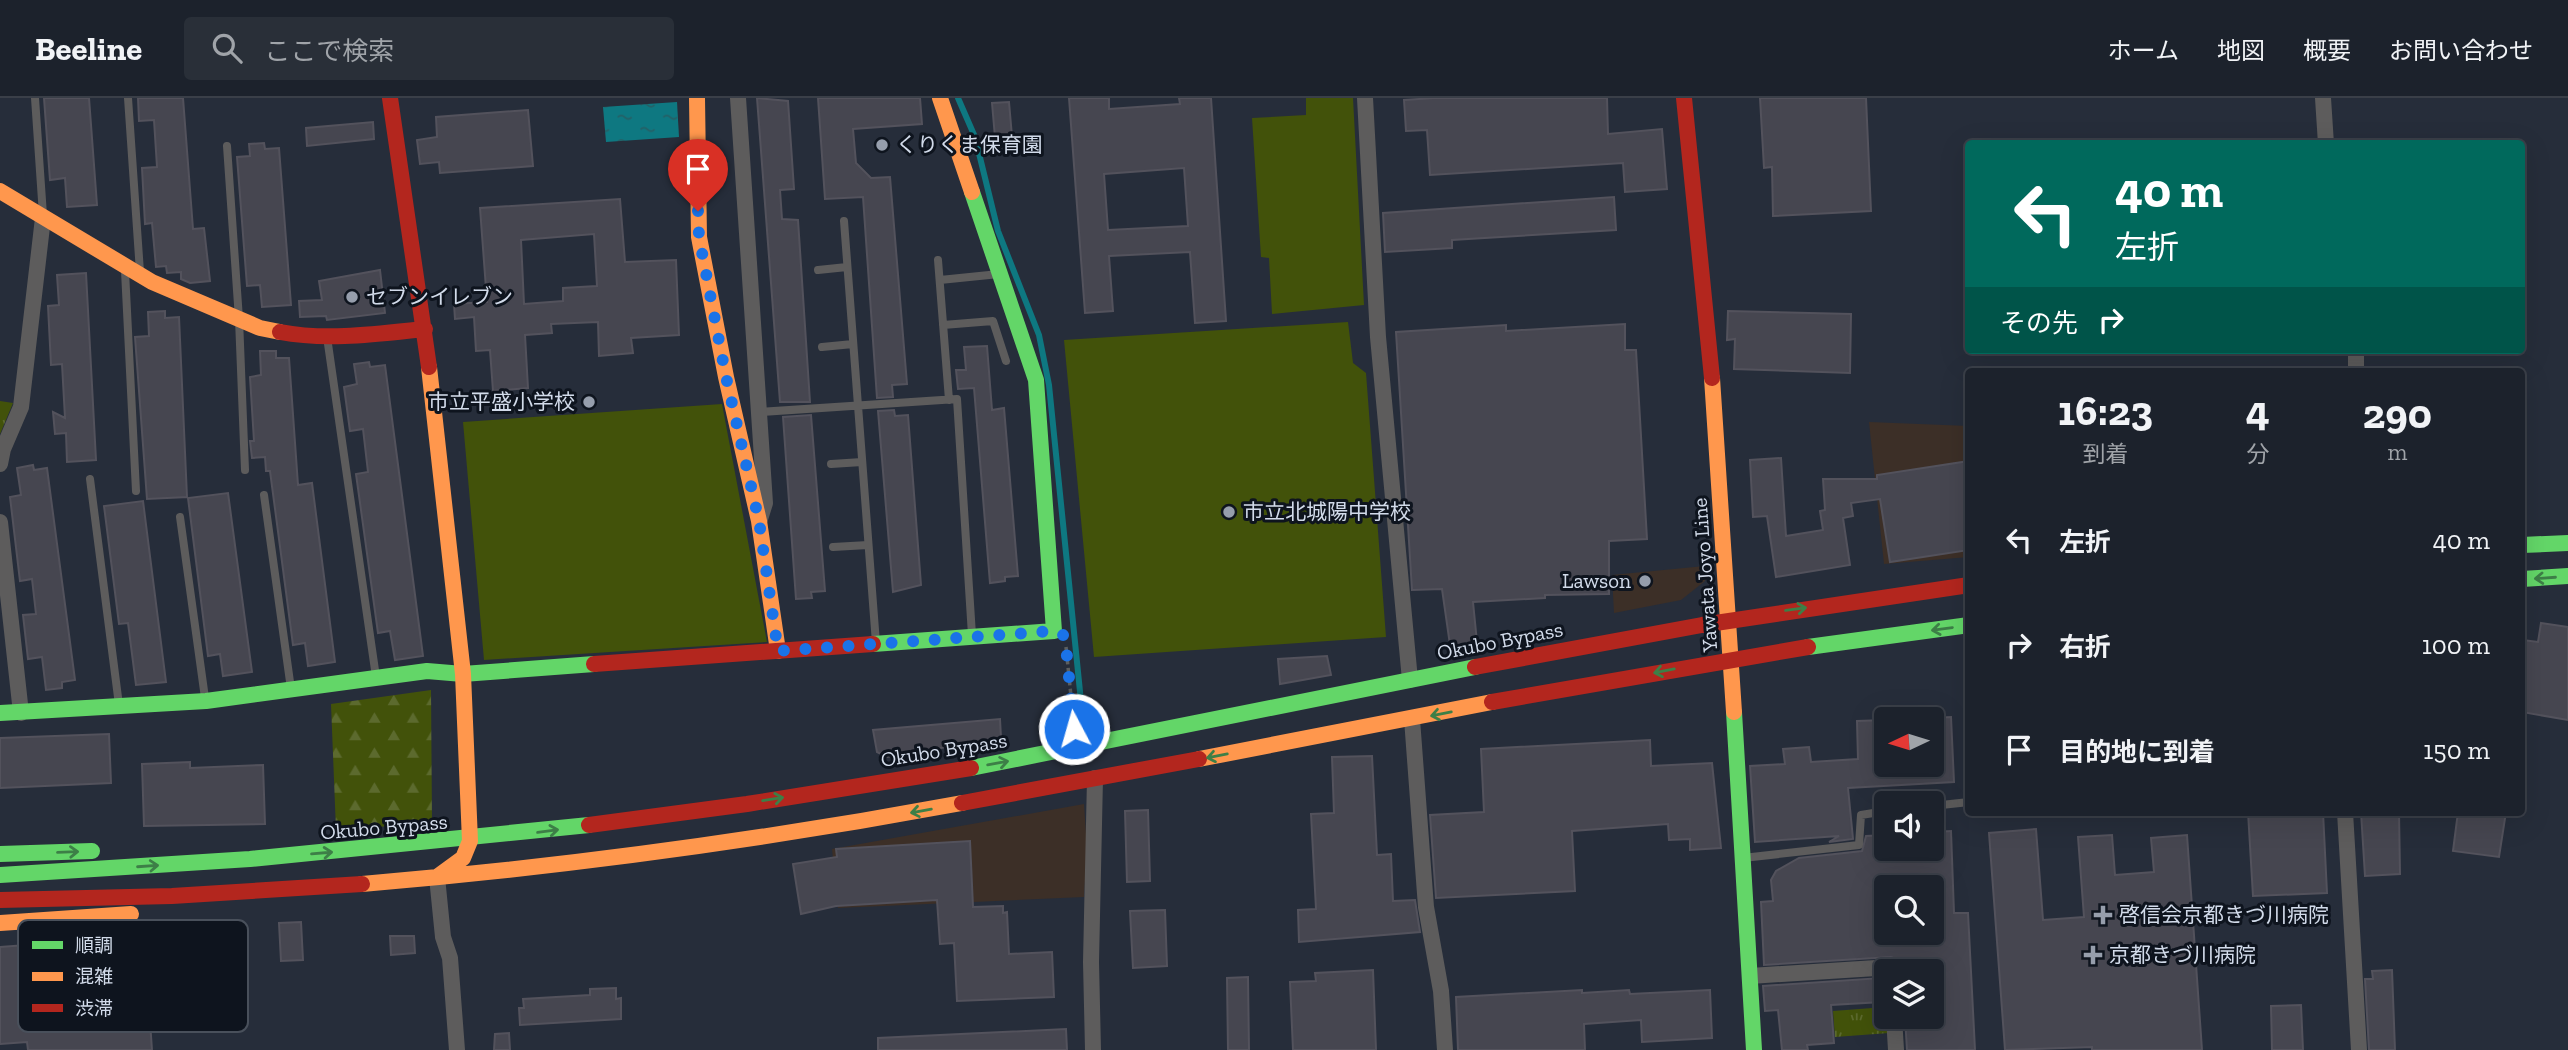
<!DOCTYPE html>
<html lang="ja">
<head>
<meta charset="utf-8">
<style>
	body { margin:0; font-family:"Zilla Slab","Noto Sans JP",serif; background:#292f38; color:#f1f3f6; height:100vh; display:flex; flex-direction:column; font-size:26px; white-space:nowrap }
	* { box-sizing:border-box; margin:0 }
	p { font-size:23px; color:#a0a4a9 }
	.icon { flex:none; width:38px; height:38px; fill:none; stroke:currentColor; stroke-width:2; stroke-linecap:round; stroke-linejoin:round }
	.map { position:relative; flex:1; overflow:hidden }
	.drawer { position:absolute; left:1965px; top:270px; width:560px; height:448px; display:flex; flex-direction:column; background:#1c222c; border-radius:7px; box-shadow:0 7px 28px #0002,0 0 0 2px #3a3f48 }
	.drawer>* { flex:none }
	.guide { position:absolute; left:1965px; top:42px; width:560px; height:214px; border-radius:7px; box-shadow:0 7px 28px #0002,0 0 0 2px #3a3f48; background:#00695c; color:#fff; overflow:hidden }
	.needle { width:46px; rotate:266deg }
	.fabs { position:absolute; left:1874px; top:609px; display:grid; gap:14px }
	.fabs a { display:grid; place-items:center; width:70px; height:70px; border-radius:7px; background:#1c222c; box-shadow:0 7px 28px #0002,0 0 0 2px #3a3f48; font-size:35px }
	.pin { position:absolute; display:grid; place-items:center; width:60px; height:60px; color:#fff; margin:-72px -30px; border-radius:50% 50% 50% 0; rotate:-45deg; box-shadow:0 0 7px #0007 }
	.pin .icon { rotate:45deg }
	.me { position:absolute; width:77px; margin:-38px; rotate:354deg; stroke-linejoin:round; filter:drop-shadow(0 0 5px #0008) }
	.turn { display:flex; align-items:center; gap:24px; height:147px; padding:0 35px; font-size:32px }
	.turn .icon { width:91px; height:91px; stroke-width:2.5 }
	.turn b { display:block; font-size:49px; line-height:60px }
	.then { display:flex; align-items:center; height:66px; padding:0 35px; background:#0003; gap:14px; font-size:26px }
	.eta { display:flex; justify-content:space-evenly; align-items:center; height:119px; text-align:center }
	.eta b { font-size:42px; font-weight:700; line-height:49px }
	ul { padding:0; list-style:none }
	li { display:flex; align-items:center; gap:21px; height:105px; padding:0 35px }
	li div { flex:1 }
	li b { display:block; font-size:26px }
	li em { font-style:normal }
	header { display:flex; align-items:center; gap:42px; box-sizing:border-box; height:98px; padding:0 35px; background:#1c222c; border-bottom:2px solid #3a3f48 }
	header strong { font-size:33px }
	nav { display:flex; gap:38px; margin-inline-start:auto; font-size:24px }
	.search { width:490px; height:63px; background:#292f38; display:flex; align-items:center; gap:18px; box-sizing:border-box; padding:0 24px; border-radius:7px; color:#a0a4a9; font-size:26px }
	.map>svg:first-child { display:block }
</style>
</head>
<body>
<header>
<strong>Beeline</strong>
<div class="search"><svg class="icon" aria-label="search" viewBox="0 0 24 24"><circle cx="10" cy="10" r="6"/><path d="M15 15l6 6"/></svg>ここで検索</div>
<nav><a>ホーム</a><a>地図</a><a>概要</a><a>お問い合わせ</a></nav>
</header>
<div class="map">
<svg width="2568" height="952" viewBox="0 0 2568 952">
	<defs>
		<pattern id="forest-firs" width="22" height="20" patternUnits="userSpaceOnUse" patternTransform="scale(1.75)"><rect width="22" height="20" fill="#42520a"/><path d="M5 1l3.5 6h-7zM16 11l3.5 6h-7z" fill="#5c6a2e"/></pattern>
		<pattern id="park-tufts" width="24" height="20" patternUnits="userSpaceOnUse" patternTransform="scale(1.75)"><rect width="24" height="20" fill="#42520a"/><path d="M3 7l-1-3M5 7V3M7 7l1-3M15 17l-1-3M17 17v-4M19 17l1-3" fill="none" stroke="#5c6a2e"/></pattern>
		<pattern id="water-ripples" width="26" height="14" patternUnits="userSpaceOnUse" patternTransform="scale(1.75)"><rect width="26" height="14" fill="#0e7881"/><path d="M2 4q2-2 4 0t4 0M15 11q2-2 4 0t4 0" fill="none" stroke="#246066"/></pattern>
	</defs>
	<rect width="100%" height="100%" fill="#262d3a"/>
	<path fill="#3c2f27" d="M1869,324L1969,328V459L1884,466Z
		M1705,468V483L1681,502L1614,515L1612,477Z
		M1084,706L1087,750L1084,799L838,810L832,751Z"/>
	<path fill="#42520a" d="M1306,0H1353L1364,207L1272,216L1269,160L1261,159L1252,20L1306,17Z
		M1348,224L1353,265L1366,275L1386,539L1094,559L1064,242Z
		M722,306L767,544L484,562L463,324Z"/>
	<path fill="url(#forest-firs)" d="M431,592L432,725L336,732L331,606Z"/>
	<path fill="url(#park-tufts)" d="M0,303L13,305L0,336Z
		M1886,909L1889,935L1835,939L1833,913Z"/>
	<path fill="url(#water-ripples)" d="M677,4L679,39L606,44L603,9Z"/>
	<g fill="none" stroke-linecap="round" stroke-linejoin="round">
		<path stroke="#0e7881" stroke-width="6" d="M958,0L975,39L998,133L1039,237L1049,287L1085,643"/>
	</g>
	<path fill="#464650" stroke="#53525c" stroke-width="2" fill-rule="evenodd" d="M44,0H89L97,107L67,109L65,80L50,82Z
		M138,0H183L193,131L204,130L210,183L190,185L181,181V174L167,175L166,168L156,169L152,125L145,126L142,70L157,69L154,22L139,23Z
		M757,0L788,3L794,91L780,92L782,121L798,122L810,304H780Z
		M818,0H920L922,26L853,31L856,65L871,80L890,79L907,286L892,287L893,299L877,300L863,99L825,101Z
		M1069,0H1109V11L1180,6L1179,0H1211L1226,223L1195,225L1190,154L1109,158L1113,213L1085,215ZM1184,70L1188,128L1108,132L1104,76Z
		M1434,0H1607L1608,36L1662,31L1667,91L1625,94L1623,65L1430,77L1427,32L1406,33L1404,2Z
		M1760,0H1866L1871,113L1773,118L1772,69L1764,70Z
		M1009,4L1013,50L996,51L992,5Z
		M528,12L533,68L440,75L439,64L420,66L417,42L437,39L436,19Z
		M373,24L374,41L307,48L306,30Z
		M264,45L265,51L279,50L291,207L262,209L260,187L247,188L237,59L250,58L249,46Z
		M1614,99L1616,132L1452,142V150L1385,154L1383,115Z
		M620,101L625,164L676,162L679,237L631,240L633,255L599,258L598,224L551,226L552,235L525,237L528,290L493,293L490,252L476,253L474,219L455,221L454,206L487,204L480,110ZM594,136L597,188L563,190V203L524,206L521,142Z
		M380,172L385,215L327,222L326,218L300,219L299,203L322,202L319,183Z
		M86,175L96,362L67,364L66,335L55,336L53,314L65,320L62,266L51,267L48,208L59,207L57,177Z
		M165,213V220L179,219L187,399L147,401L135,239L149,238L148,214Z
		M1728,213L1851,216L1850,275L1734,271L1735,241L1727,242Z
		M1625,226V252H1636L1647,441L1609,443V496L1545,497V500L1473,504L1477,544L1450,547L1442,491L1412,492L1396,234L1506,227V233Z
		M987,248L992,312L1004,310L1018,478L1005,479V483L990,485L974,290L958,291L956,272H966L964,249Z
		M260,253H276V260H289L298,387L312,385L335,564L308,568L305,545L293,547L270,373H266L265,359L252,360L250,343H254L250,279L261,277Z
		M369,264L370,269L385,267L423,558L395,562L390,533L378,535L356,376L368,374L363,331L350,333L344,289L357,286L354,266Z
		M894,312L895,318L908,317L921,487L893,494L878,313Z
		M811,317L825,493L811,494L812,500L796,501L783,319Z
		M1781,360L1786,438L1823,432L1820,413L1825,412L1823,381H1877V377L1969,363V452L1890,464L1880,401L1851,405L1853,418L1843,420L1850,467L1776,479L1767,418L1753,419L1750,362Z
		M33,367L34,372L47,370L75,582L62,584V590L46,592L42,559L28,561L23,517L36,516L32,481L20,483L10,399L21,397L17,370Z
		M228,395L252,574L223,578L220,556L208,558L188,400Z
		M143,403L166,584L136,587L128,525L119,526L104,408Z
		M2541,525L2568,529V622L2522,614V542L2538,544Z
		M1327,558L1331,577L1280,586L1278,561Z
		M1951,619L1954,684L1848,690L1853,741L1829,744L1839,738L1755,744L1750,668L1785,666L1783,651L1809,649L1811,664L1858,661L1857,623L1886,622V667H1932V620Z
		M1000,621L1001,640L887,659L877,654L873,632Z
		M109,636L111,685L0,690V640Z
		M1650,642L1651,668L1712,665L1721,750L1690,752V741L1669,742L1668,726L1572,733L1575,793L1436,800L1430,717L1484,714L1481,651Z
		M1372,658L1377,757L1391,756L1393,803L1415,802L1420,834L1299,844L1298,812L1316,811L1311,716L1334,715L1332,659Z
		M190,664V670L263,667L265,726L144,728L142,666Z
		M1148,712L1150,783L1127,784L1125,713Z
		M2248,714H2323L2327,795L2253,798Z
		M2361,714H2399L2400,776L2365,778Z
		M2458,714H2506L2499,759L2453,753Z
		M2036,731L2043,822L2084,819L2078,739L2112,737L2115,777L2154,774L2151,740L2187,737L2202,952H2092V949L2005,952L1989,735Z
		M1951,733L1954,815H1968L1975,952H1907L1905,919H1932V873H1902L1901,863L1891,859L1764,867L1761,804L1773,803L1771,782L1776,773L1799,760L1862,753L1866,738L1886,737V751H1932V734ZM1886,789H1932V835H1886Z
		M970,743L973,809L1003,808V815L1007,814L1009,856L1052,854L1054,899L957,903L954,845L940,846L937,802L836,808L801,816L793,766L837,759L836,751Z
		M1165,812L1167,868L1133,870L1130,813Z
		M301,824L303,862L281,863L279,825Z
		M144,838L152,952H28L27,944L0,946V849Z
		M390,838H414L415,855L391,857Z
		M1373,872L1376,952H1293L1290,884L1316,883L1315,875Z
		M2392,872L2395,952H2369L2365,881H2373L2372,873Z
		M1248,879L1249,952H1228L1227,880Z
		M1881,880L1882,904L1831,907L1834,945L1807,947L1808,952H1782L1778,912L1765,913L1763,888Z
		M616,890V901L621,900V921L520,927L519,910H524L523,901L590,897V891Z
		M1582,892V895L1629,892L1630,896L1710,892L1712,940L1642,944L1641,922L1584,926L1585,952H1458L1456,899Z
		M2301,907L2303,952H2272L2271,908Z
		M1066,931L1067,952H878V940Z
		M509,935L510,952H494L495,936Z"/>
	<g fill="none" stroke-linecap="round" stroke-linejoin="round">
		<path stroke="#5c5f60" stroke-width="3.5" stroke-dasharray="7 3.5" stroke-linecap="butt" d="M1066,549L1074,628"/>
		<path stroke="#5d5c5c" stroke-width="8" d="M35,0L43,117
			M128,0L140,174
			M227,48L239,221L245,372
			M844,123L876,545
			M938,162L949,302
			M818,172L847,169
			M125,173L136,393
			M940,182L999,176
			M943,227L993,223L1006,263
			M327,239L376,579
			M822,249L853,246
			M760,314L957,301L972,537
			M831,366L862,364
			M90,381L119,607
			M264,397L291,591
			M180,419L205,600
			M833,449L868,447
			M1932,708L1969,704
			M1743,760L1859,747L1861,717L1886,713"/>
		<path stroke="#5d5c5c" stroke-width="16" d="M738,0L765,405L760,421
			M1365,0L1378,239L1410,582
			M2323,0L2326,46
			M2356,252V273
			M0,366L3,351L21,309L43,120
			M0,424L21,615
			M1412,621L1426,809L1441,893L1445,952
			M2345,714L2359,952
			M437,779L443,839L450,860L457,952
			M1750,878L1892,869V873
			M1894,919L1896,952
			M1093,952L1091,864L1095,680"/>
		<path stroke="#63d668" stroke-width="16" d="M2522,447L2568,445
			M2522,481L2568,478
			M873,546L1054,533L1036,282L972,94
			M1808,549L1969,527
			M1734,614L1754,952
			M0,615L206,603L427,573L463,576L594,566
			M971,670L1475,569
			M0,756L92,753
			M0,777L250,761L589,727"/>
		<path stroke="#ff974d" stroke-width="16" d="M697,0L699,139L726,279L759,423L778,553
			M940,0L972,94
			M0,93L152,184L260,230L280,234
			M429,269L463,576L470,743L463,760L437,779
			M1712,280L1734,614
			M1199,661L1492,604
			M362,786C563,769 763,742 962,705
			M0,825L131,816"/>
		<path stroke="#b3261e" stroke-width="16" d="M390,0L429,269
			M1684,0L1712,280
			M280,234C327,243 377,236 425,231
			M594,566L873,546
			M1475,569L1702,527L1969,487
			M1492,604L1808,549
			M962,705L1199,661
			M589,727L747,706L971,670
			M0,802L172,798L362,786"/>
	</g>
	<defs><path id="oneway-shaft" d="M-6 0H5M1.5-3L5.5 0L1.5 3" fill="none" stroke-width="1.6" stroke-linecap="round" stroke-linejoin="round" transform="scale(1.75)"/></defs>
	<g stroke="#3d7f47">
		<use href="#oneway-shaft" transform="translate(2545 480) rotate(176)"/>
		<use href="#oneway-shaft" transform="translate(1796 511) rotate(-8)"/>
		<use href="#oneway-shaft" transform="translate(1942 531) rotate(172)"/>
		<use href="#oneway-shaft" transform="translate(1664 573) rotate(169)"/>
		<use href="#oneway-shaft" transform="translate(1441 616) rotate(169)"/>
		<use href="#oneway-shaft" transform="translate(1217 658) rotate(169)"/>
		<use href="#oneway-shaft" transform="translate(998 665) rotate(-10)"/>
		<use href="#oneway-shaft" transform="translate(773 701) rotate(-9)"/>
		<use href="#oneway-shaft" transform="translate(921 713) rotate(170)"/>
		<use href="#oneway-shaft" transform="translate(548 733) rotate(-8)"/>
		<use href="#oneway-shaft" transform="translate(68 754) rotate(-2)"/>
		<use href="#oneway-shaft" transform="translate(322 755) rotate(-5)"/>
		<use href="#oneway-shaft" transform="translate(148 768) rotate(-4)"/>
	</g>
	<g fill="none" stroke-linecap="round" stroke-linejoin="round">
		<path stroke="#1a73e8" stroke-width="12" stroke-dasharray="0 21.6" d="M698,113L699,139L726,279L759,423L778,553L1054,533L1065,538L1074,631"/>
	</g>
	<g fill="#969eac" stroke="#0e141e" stroke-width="2.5">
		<circle cx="882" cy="47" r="7"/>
		<circle cx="352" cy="199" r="7"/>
		<circle cx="589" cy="304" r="7"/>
		<circle cx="1229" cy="414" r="7"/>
		<circle cx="1645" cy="483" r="7"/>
		<path d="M2099.5 806.5h7v7h7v7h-7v7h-7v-7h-7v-7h7z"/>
		<path d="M2089.5 846.5h7v7h7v7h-7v7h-7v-7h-7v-7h7z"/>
	</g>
	<g text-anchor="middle" stroke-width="6" stroke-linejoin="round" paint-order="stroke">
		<g font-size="21" fill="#d2dbea" stroke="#0e141e" text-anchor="start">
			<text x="896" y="54">くりくま保育園</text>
			<text x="366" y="206">セブンイレブン</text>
			<text x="575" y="311" text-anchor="end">市立平盛小学校</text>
			<text x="1243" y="421">市立北城陽中学校</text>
			<text x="1631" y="490" text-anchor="end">Lawson</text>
			<text x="2119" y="824">啓信会京都きづ川病院</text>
			<text x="2109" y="864">京都きづ川病院</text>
		</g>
		<g font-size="21" fill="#d2dbea" stroke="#0e141e">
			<text transform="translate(1705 477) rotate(-94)" y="7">Yawata Joyo Line</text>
			<text transform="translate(1500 543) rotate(-11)" y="7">Okubo Bypass</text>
			<text transform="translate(944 652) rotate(-9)" y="7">Okubo Bypass</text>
			<text transform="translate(384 729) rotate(-5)" y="7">Okubo Bypass</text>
		</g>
	</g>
	<rect x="18" y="822" width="230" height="112" rx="10" fill="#0e141e" stroke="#49505b" stroke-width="2"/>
	<rect x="32" y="843" width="31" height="8" fill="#63d668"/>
	<rect x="32" y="874" width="31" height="9" fill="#ff974d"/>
	<rect x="32" y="906" width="31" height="8" fill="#b3261e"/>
	<g font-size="19" fill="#d2dbea">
		<text x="75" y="854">順調</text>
		<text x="75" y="885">混雑</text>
		<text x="75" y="917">渋滞</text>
	</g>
</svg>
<div class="fabs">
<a><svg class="needle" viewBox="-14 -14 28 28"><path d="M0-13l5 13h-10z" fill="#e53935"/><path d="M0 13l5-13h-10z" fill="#a0a4a9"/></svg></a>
<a><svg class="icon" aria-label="sound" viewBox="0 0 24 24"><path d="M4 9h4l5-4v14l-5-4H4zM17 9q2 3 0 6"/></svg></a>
<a><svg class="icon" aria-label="search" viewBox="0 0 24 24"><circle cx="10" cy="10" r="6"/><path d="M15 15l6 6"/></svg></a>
<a><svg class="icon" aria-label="layers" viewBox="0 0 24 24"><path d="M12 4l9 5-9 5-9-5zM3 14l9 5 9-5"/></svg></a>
</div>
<div class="pin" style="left:698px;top:113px;background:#d93025"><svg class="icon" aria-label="arrive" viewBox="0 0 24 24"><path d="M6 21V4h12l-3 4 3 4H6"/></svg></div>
<svg class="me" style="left:1074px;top:631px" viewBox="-20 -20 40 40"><circle r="17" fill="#1a73e8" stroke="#fff" stroke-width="3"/><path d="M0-11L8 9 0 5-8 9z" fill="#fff"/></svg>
<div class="guide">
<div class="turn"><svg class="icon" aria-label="left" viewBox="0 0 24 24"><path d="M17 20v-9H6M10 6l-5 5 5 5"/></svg><div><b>40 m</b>左折</div></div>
<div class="then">その先<svg class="icon" aria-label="right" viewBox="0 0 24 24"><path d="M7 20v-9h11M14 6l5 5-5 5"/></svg></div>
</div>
<section class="drawer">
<div class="eta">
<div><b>16:23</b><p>到着</p></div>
<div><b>4</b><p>分</p></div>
<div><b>290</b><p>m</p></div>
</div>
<ul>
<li><svg class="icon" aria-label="left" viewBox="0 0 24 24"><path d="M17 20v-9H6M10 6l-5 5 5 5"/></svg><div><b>左折</b></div><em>40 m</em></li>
<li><svg class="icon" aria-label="right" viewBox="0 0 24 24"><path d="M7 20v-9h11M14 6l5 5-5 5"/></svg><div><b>右折</b></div><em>100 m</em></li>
<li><svg class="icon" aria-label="arrive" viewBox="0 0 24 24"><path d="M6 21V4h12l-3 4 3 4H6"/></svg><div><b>目的地に到着</b></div><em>150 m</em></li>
</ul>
</section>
</div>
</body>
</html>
